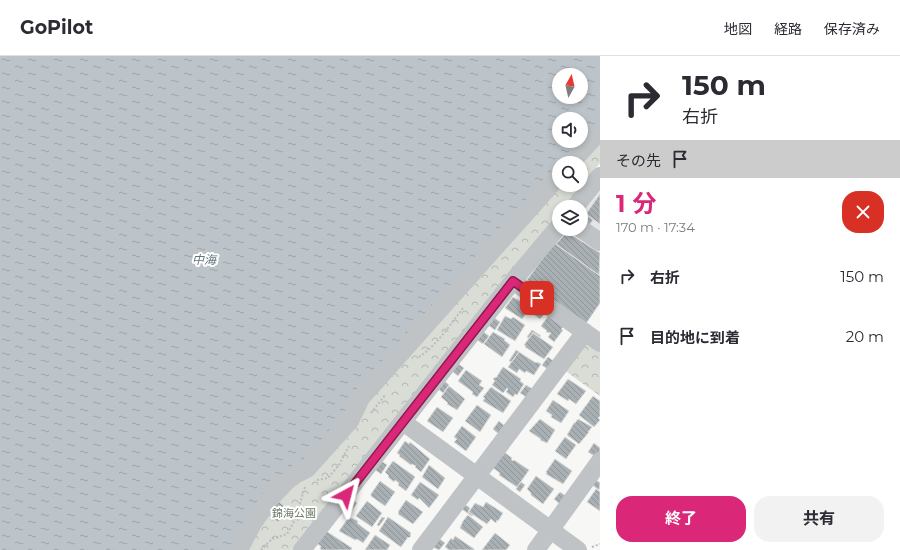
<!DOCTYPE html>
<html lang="ja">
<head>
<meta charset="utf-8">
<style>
	body { margin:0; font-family:Montserrat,"Noto Sans JP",sans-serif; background:#f2f2f3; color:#2b2b33; height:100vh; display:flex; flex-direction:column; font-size:15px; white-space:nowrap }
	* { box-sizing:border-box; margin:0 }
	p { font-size:13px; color:#7c7c81 }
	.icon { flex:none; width:22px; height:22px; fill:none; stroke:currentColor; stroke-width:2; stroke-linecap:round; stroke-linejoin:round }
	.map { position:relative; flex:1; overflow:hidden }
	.side { display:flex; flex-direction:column; background:#fff; width:300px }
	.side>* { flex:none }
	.guide { background:#fff; color:#2b2b33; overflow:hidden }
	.needle { width:26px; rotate:8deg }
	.controls { position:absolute; left:552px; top:12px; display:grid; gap:8px }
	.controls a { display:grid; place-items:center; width:36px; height:36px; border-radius:50%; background:#fff; box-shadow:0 2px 6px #0003; font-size:20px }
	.pin { position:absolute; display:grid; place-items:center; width:34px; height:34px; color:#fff; margin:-17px; border-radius:8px; box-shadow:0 2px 6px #0006 }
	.me { position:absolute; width:44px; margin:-22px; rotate:38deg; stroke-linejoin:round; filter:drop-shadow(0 0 3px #0008) }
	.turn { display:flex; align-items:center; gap:14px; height:84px; padding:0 16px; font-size:18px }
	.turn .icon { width:52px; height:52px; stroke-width:2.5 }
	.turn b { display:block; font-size:28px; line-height:34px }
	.then { display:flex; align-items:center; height:38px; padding:0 16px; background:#0003; gap:8px; font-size:15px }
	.round { display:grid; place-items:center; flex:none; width:42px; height:42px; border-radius:16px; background:#f2f2f3 }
	.headline { display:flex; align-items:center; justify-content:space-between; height:68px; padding:0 16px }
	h1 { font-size:24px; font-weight:700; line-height:30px; color:#db2777 }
	.primary-button { display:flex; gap:8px; margin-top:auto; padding:8px 16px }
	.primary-button a { flex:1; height:46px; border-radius:16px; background:#db2777; color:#fff; font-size:16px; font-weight:700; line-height:46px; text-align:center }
	.primary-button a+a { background:#f2f2f3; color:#2b2b33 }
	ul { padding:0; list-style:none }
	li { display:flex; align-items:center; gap:12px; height:60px; padding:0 16px }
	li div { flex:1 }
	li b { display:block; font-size:15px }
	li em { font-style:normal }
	header { display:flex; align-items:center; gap:24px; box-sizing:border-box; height:56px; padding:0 20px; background:#fff; border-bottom:1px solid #e1e1e2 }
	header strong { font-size:19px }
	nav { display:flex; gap:22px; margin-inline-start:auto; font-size:14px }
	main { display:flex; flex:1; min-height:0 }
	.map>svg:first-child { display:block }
</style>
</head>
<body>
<header>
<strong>GoPilot</strong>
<nav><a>地図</a><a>経路</a><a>保存済み</a></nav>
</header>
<main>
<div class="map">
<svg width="600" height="494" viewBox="0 0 600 494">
	<defs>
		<pattern id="park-crowns" width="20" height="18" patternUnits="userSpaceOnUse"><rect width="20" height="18" fill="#d9ddd6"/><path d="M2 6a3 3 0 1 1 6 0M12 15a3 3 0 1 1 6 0" fill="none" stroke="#b4b8b3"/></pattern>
		<pattern id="water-ripples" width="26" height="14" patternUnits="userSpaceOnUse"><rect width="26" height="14" fill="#bcc4c9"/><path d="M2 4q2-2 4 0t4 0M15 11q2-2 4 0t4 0" fill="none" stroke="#9da4a9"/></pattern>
		<pattern id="building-back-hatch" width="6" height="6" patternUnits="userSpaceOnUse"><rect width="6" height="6" fill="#a9b0b4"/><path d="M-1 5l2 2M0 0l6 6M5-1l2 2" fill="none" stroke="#8e9498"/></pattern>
	</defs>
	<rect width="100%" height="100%" fill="#f7f7f5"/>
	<path fill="#e5e6e5" d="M600,125V180L581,167V151Z"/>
	<path fill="url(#park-crowns)" d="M600,80V107L565,151H559V159L293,494H243L248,483L365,343L559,129H581V107Z
		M591,288L600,295V340L564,314L582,289Z"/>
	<path fill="url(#water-ripples)" fill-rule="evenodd" d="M0,0H600V68L565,107H559V114L235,494H0ZM559,19H581V41H559ZM559,63H581V85H559Z"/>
	<path fill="url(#building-back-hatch)" stroke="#d9d9d7" d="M600,138V168L586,158Z
		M585,158L593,164L589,169L581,163Z
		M567,176L600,197L599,219L556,188Z
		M554,187L600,220V247L585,269L527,224Z
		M513,241L520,245L522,243L527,247L526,249L530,252L522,263L505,252Z
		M537,252L545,257L540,263L533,258Z
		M549,259L563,271L561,273L563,274L554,286L548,281L551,277L546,276L547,275L541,270Z
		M505,260L511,263L513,261L525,269L515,285L497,274Z
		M493,261L500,266L495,274L488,269Z
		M532,274L541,280L540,281L533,276L529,282L527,281Z
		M482,275L489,280L483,288L476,283Z
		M493,276L505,283L504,284L510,289L502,301L484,288Z
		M533,277L553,291L544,303L525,291L526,290L524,289Z
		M516,294L519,296L511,306L509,305Z
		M519,296L536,307L537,306L541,308L534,319L526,315L525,317L519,313L517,317L508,311Z
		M548,301L555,306L549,314L542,309Z
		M457,307L464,312L458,320L451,314Z
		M503,311L521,323L520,325L524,328L517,339L515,338L513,341L506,336L508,333L507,332L503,337L492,329L495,325L493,323L495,321L496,322Z
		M466,314L482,325L479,329L484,332L477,341L472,338L473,336L458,325Z
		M568,323L586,335L576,348L569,343L568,345L557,338Z
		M443,324L449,329L443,337L437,332Z
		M526,329L534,334L528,342L520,337Z
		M449,330L465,343L457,354L447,348L448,347L441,341Z
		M491,331L511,345L503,357L483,345L485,342L483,341Z
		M593,340L600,345V360L598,362L600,364L594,371L579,359Z
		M553,344L569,355L561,367L551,361L552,359L546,355Z
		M477,349L491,359L480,376L465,365Z
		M437,351L453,362L443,376L427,365Z
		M540,363L555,374L547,387L540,384L541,383L529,375Z
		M578,363L592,371L588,376H589L579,388L567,379L574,367H575Z
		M499,365L506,371L500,379L493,373Z
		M462,370L476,381L466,395L454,386L457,383L454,381Z
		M565,381L576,389L566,403L555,395Z
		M405,385L409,388L410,386L430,403L421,416L415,411L416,410L412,408L411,409L399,400L400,399L397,397Z
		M594,387L600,392V395L596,401L588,396Z
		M504,396L512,402L511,403L513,405L514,404L529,414L517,431L499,419L500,417L493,412Z
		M555,403L572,415L563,428L546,418L547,416H546Z
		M380,404L387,409L381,418L374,413Z
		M393,405L414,420L415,421L406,435L398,429L399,427L395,424L394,426L388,421L389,420L385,416Z
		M429,409L445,422L438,433L422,421Z
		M536,420L554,433L543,448L531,439V437L527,433Z
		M595,423L600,427L599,434L591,428Z
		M380,425L395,436L385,450L371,440V438Z
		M420,426L439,439L429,452L419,442L418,444L411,439Z
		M521,426L525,429L520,436L516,433Z
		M596,433L600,436V455L587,446Z
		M560,436L567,441L561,449L554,443Z
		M350,442L357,447L349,459L341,454Z
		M406,444L423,456L413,468L398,458L399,457L398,456Z
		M278,445L288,453L278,466L269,460L275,453L273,452Z
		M367,445L382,457L372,471L356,460Z
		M486,446L503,457L498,465L497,464L496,467L491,463L487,468L469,456L475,447L483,451Z
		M463,447L470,452L468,456L473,459L472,460L460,452Z
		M468,459L483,471L474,482L460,472L463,465Z
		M349,461L358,465L357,467L370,477L363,487L357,483L355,484L339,475Z
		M382,461L385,462L379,470L377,469Z
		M388,461L411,477L410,479L411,480L409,482L408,481L401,491L379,475Z
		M326,475L352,492L351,494H322L320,493L321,490L317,488Z
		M495,477L510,489L506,494H482Z
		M375,479L390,489L387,494H365Z
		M455,480L474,493V494H449L445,491L451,482L453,484Z
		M437,481L445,487L439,494L431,490Z"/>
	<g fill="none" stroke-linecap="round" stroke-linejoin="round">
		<path stroke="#b9bcbe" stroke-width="2" stroke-dasharray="2 2" stroke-linecap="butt" d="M419,301C437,289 450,269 463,252
			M371,357L386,338
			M317,424L328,422L339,409L349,390
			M592,491L600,488
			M261,494L272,483L287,478L295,464L305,431"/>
		<path stroke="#bfc3c6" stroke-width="18" d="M571,107L600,75
			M575,151L600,120
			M581,173L600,186
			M513,225L600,287
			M403,366L578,494
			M239,494L252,469L270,443L286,426L295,419L307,413L350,365L361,342L559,120
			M302,494L513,225L559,170
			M421,494L585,276
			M536,494L600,405"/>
	</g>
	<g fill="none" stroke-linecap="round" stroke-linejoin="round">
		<defs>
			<path id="route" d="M346,439L513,225L537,242"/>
		</defs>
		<use href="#route" stroke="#8e194d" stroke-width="10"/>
		<use href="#route" stroke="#db2777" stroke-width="7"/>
	</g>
	<g text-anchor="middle" stroke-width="4" stroke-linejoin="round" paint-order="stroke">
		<g font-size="11" fill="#6b7a67" stroke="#fff">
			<text x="294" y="461">錦海公園</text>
		</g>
		<g font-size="12" font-style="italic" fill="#65777e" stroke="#fff">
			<text x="204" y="208">中海</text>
		</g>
	</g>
</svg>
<div class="controls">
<a><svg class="needle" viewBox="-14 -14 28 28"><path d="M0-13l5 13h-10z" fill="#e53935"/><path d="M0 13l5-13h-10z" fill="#7c7c81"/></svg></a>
<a><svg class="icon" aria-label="sound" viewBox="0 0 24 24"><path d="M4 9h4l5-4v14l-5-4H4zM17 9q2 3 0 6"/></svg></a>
<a><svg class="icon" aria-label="search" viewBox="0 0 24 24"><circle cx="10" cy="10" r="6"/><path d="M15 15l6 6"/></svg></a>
<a><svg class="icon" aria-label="layers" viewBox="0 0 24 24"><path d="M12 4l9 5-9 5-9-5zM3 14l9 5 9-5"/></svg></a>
</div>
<div class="pin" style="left:537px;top:242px;background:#d93025"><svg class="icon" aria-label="arrive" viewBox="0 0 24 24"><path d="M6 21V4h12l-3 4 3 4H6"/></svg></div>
<svg class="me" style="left:346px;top:439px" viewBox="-20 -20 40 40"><path d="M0-17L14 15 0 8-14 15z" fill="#db2777" stroke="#fff" stroke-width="4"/></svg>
</div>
<section class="side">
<div class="guide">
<div class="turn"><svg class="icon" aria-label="right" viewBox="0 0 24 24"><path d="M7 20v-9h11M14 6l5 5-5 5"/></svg><div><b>150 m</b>右折</div></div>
<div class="then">その先<svg class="icon" aria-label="arrive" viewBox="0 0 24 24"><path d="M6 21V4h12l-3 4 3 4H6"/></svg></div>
</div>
<div class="headline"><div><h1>1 分</h1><p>170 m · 17:34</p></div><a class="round" style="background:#d93025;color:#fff"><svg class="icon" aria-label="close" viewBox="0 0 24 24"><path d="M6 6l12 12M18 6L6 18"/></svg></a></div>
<ul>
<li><svg class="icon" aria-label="right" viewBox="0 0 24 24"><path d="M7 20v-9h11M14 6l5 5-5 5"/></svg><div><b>右折</b></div><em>150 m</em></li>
<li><svg class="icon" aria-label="arrive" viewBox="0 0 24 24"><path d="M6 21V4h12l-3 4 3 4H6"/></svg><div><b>目的地に到着</b></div><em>20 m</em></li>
</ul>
<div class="primary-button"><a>終了</a><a>共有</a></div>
</section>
</main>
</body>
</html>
